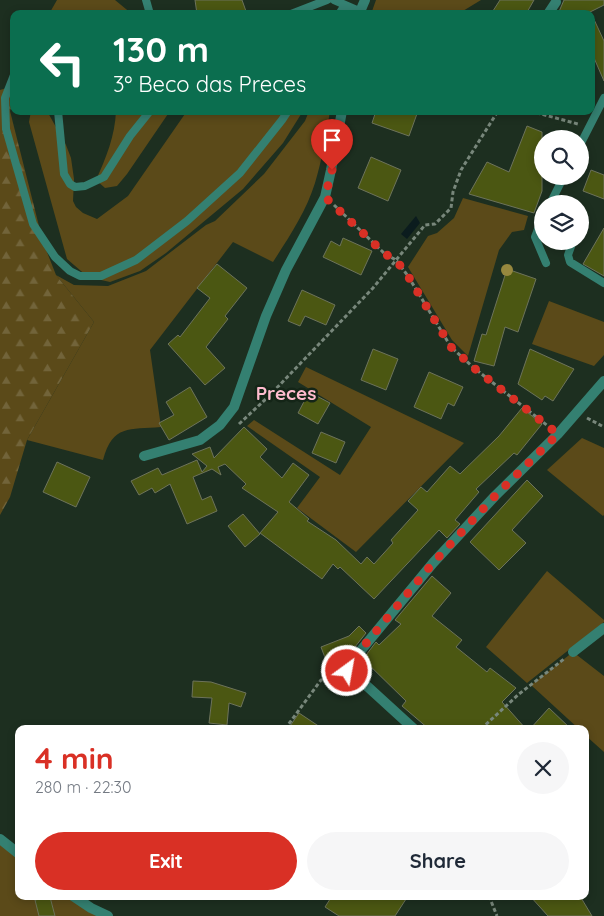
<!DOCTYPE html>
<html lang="en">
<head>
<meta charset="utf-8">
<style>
	body { margin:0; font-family:Quicksand,sans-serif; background:#f6f6f7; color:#1f2937; height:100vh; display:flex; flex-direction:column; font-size:19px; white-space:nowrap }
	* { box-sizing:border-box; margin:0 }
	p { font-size:16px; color:#747a83 }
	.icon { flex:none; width:28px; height:28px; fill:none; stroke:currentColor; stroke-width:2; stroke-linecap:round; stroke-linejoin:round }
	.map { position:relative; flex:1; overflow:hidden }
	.panel { position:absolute; left:15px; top:725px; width:574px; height:175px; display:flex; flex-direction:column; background:#fff; border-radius:10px; box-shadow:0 2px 8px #0003 }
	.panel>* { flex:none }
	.guide { position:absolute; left:10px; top:10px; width:585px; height:105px; border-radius:10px; box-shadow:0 2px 8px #0003; background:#0b6e4f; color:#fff; overflow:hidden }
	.buttons { position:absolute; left:534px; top:130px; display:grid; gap:10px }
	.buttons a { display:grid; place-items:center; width:55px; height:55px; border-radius:50%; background:#fff; box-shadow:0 2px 8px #0003; font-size:25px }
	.pin { position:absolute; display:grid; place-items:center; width:42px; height:42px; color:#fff; margin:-51px -21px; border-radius:50% 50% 50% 0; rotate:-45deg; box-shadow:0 0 5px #0007 }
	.pin .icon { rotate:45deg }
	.me { position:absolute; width:55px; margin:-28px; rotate:32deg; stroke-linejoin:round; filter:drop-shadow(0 0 4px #0008) }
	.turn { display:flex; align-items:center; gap:18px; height:105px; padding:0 20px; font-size:22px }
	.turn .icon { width:65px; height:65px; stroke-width:2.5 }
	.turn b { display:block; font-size:35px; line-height:42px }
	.round { display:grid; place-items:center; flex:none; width:52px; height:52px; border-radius:26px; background:#f6f6f7 }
	.head { display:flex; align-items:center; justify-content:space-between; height:85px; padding:0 20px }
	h1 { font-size:30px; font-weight:700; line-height:38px; color:#d93025 }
	.cta { display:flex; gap:10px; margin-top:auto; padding:10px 20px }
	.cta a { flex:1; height:58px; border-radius:30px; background:#d93025; color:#fff; font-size:20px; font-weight:700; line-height:58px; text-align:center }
	.cta a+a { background:#f6f6f7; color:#1f2937 }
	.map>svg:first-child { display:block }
</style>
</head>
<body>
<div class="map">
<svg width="604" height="916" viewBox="0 0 604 916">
	<defs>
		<pattern id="forest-firs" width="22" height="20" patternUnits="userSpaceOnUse" patternTransform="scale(1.25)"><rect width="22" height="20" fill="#5b4a19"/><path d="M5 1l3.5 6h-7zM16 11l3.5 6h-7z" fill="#72643a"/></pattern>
	</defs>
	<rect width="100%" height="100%" fill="#1d2f20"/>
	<path fill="#5b4a19" d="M57,0H115L132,14H49Z
		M376,0H481L458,14H371Z
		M31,111H47L66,145L71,158L74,179L73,201L76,207L83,213L97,219L128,196L187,111H303L283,143L243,189L166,253L140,271L110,282L88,277L67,259L29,122Z
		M116,111H170L127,174L117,186L105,188L96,180C106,158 115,136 116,111Z
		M309,111H330C326,136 322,160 315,183C306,212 289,237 273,262L233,242L150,350L161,427C129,430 113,424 103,460L27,440L94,322L56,275L74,285L108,286L146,271L206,225L215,221L264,174L305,121Z
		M463,198L528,216L524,230L512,232L499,250L468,356L452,340L408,267L428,236L437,233L454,218Z
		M549,301L604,322V355L594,366L532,344Z
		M306,367L464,443L356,552L297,508L320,477L247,426L254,420L340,475L371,427L298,382Z
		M582,438L604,448V515L603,516L547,470Z
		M547,571L604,620V622L527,683L486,647Z
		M573,652L604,676V752L585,735V729H579L531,685Z
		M0,839L19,854V896H73L108,916H0Z"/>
	<path fill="url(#forest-firs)" d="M14,86V100L10,111L43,242L56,275L94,322L27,440L10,497L0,515V90Z"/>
	<path fill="#0b1c1e" d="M416,216L420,223L407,239L401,234Z"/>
	<path fill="#4b5712" stroke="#6d735b" d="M195,0H242L247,14H197Z
		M500,0H534L526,14H491Z
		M564,0H604V5L586,14H558Z
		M591,13L604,41V81L591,51Z
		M376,111H418L409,136L372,123Z
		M527,126L542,132V191L534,213L469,194L487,162L509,172Z
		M371,157L401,170L388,201L358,188Z
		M591,170L604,175V199L583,191Z
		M604,228V276L583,264Z
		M343,238L372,251L361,275L323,257L331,241L340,246Z
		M217,264L247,288L225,316L228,319L206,347L225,368L205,385L168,344L178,335L180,337L210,298L197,288Z
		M507,269L536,279L518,332L505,327L494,366L474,361L482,334L486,335Z
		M302,290L335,305L326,325L305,316L300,326L288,321Z
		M373,349L398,359L386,390L361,380Z
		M530,349L574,369L553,401L545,396L542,400L518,384Z
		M429,372L463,387L454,406L448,403L441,419L414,407Z
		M190,387L207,417L169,440L159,423L174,415L166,402Z
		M309,392L330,403L318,424L298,413Z
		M522,408L542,424L517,455L514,453L476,489L479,492L455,520L460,524L447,538L439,530L374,599L340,567L338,569L333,564L322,579L260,533L278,512L242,488L246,484L225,464L218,467L221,475L212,469L193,477L202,500L211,496L217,511L187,524L170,484L155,493L152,488L139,495L131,481L158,468L162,475L197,460L202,472L207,466L192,454L210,447L214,458L244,427L267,449L260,457L282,478L293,463L309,475L289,502L309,519L307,521L336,540L361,564L367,557L374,564L393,543L391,540L418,510L408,501L421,487L427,492L450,466L460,474L499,436Z
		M321,432L345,442L336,463L312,453Z
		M57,462L90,477L76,507L43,492Z
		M527,480L543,496L512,530L526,543L499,570L470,542Z
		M243,514L260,534L245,547L228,526Z
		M432,576L451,593L432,616L462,640L456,647L487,672L490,668L516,688L502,702L526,729H429L402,706L406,701L363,659L376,642L379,645L401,624L395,620Z
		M359,626L366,633L343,662L341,667L330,671L321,647L349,636Z
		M193,681L211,682L246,693L241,707L229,703L227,725L209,723L212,698L192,697Z
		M549,708L571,729H530Z
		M299,713L323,729H288Z
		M332,896H408L395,916H339L325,907Z
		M530,896H580L592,916H548Z
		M50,897L55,916H39L35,900Z"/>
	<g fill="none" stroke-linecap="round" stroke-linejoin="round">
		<path stroke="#78877b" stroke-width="3" stroke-dasharray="4 2.5" stroke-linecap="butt" d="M530,111L578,124
			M334,205L385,254L396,260L408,276L451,347L474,368L548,426
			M587,418L604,427
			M239,424L269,396L373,288L425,225L435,224L451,208L453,192L461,170L498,111
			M285,729L321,680L336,677
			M481,729L519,694L564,659
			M489,896L497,916"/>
		<path stroke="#348071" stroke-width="8" d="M146,0L150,14
			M334,0L359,11
			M291,14L327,0
			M339,14L345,5
			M14,75L5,98L6,129L33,224L55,257L70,271L80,276H101L136,260L187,221L240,173L282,120L288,111
			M58,111L64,174L70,184L75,187L85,186L104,177L130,136L150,111
			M580,145L604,98
			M550,204L564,176
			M542,219L535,237L546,263
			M573,241L568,255L570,262L604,283"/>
		<path stroke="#348071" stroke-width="10" d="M359,14L365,0
			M548,14L556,2
			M144,456L200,440L220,425L234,407L266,316L286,270L325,197L331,170L342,111
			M573,652L604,628
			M414,729L368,687L349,674L347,671L348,666L433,563L495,496L558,434L604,381
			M0,839L19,854
			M73,896L91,908L108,916"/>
	</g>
	<circle fill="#97883e" cx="507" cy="270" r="6"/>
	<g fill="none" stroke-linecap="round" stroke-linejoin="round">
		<path stroke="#d93025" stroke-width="9" stroke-dasharray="0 16.2" d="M332,170L325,197L385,254L396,260L408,276L451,347L474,368L558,434L495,496L433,563L358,653L348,666L347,671"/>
	</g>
	<g text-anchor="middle" stroke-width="5" stroke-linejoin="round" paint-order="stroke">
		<g font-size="19" font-weight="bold" fill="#ffbcce" stroke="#142517">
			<text x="286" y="400">Preces</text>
		</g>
	</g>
</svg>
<div class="buttons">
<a><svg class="icon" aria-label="search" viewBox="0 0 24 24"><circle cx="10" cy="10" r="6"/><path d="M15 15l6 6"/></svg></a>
<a><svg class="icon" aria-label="layers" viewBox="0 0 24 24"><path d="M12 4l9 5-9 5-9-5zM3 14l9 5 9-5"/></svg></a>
</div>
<div class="pin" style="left:332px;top:170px;background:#d93025"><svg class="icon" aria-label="arrive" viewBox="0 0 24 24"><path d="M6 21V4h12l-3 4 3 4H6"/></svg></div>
<svg class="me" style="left:347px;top:671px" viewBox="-20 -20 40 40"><circle r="17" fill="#d93025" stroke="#fff" stroke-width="3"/><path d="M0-11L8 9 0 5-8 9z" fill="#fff"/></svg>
<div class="guide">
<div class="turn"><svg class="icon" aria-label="left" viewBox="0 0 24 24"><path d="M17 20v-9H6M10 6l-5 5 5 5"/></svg><div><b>130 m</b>3º Beco das Preces</div></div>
</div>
<section class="panel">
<div class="head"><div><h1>4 min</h1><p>280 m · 22:30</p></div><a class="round"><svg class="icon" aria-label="close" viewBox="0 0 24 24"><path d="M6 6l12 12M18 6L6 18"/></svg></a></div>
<div class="cta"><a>Exit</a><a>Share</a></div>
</section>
</div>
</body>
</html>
